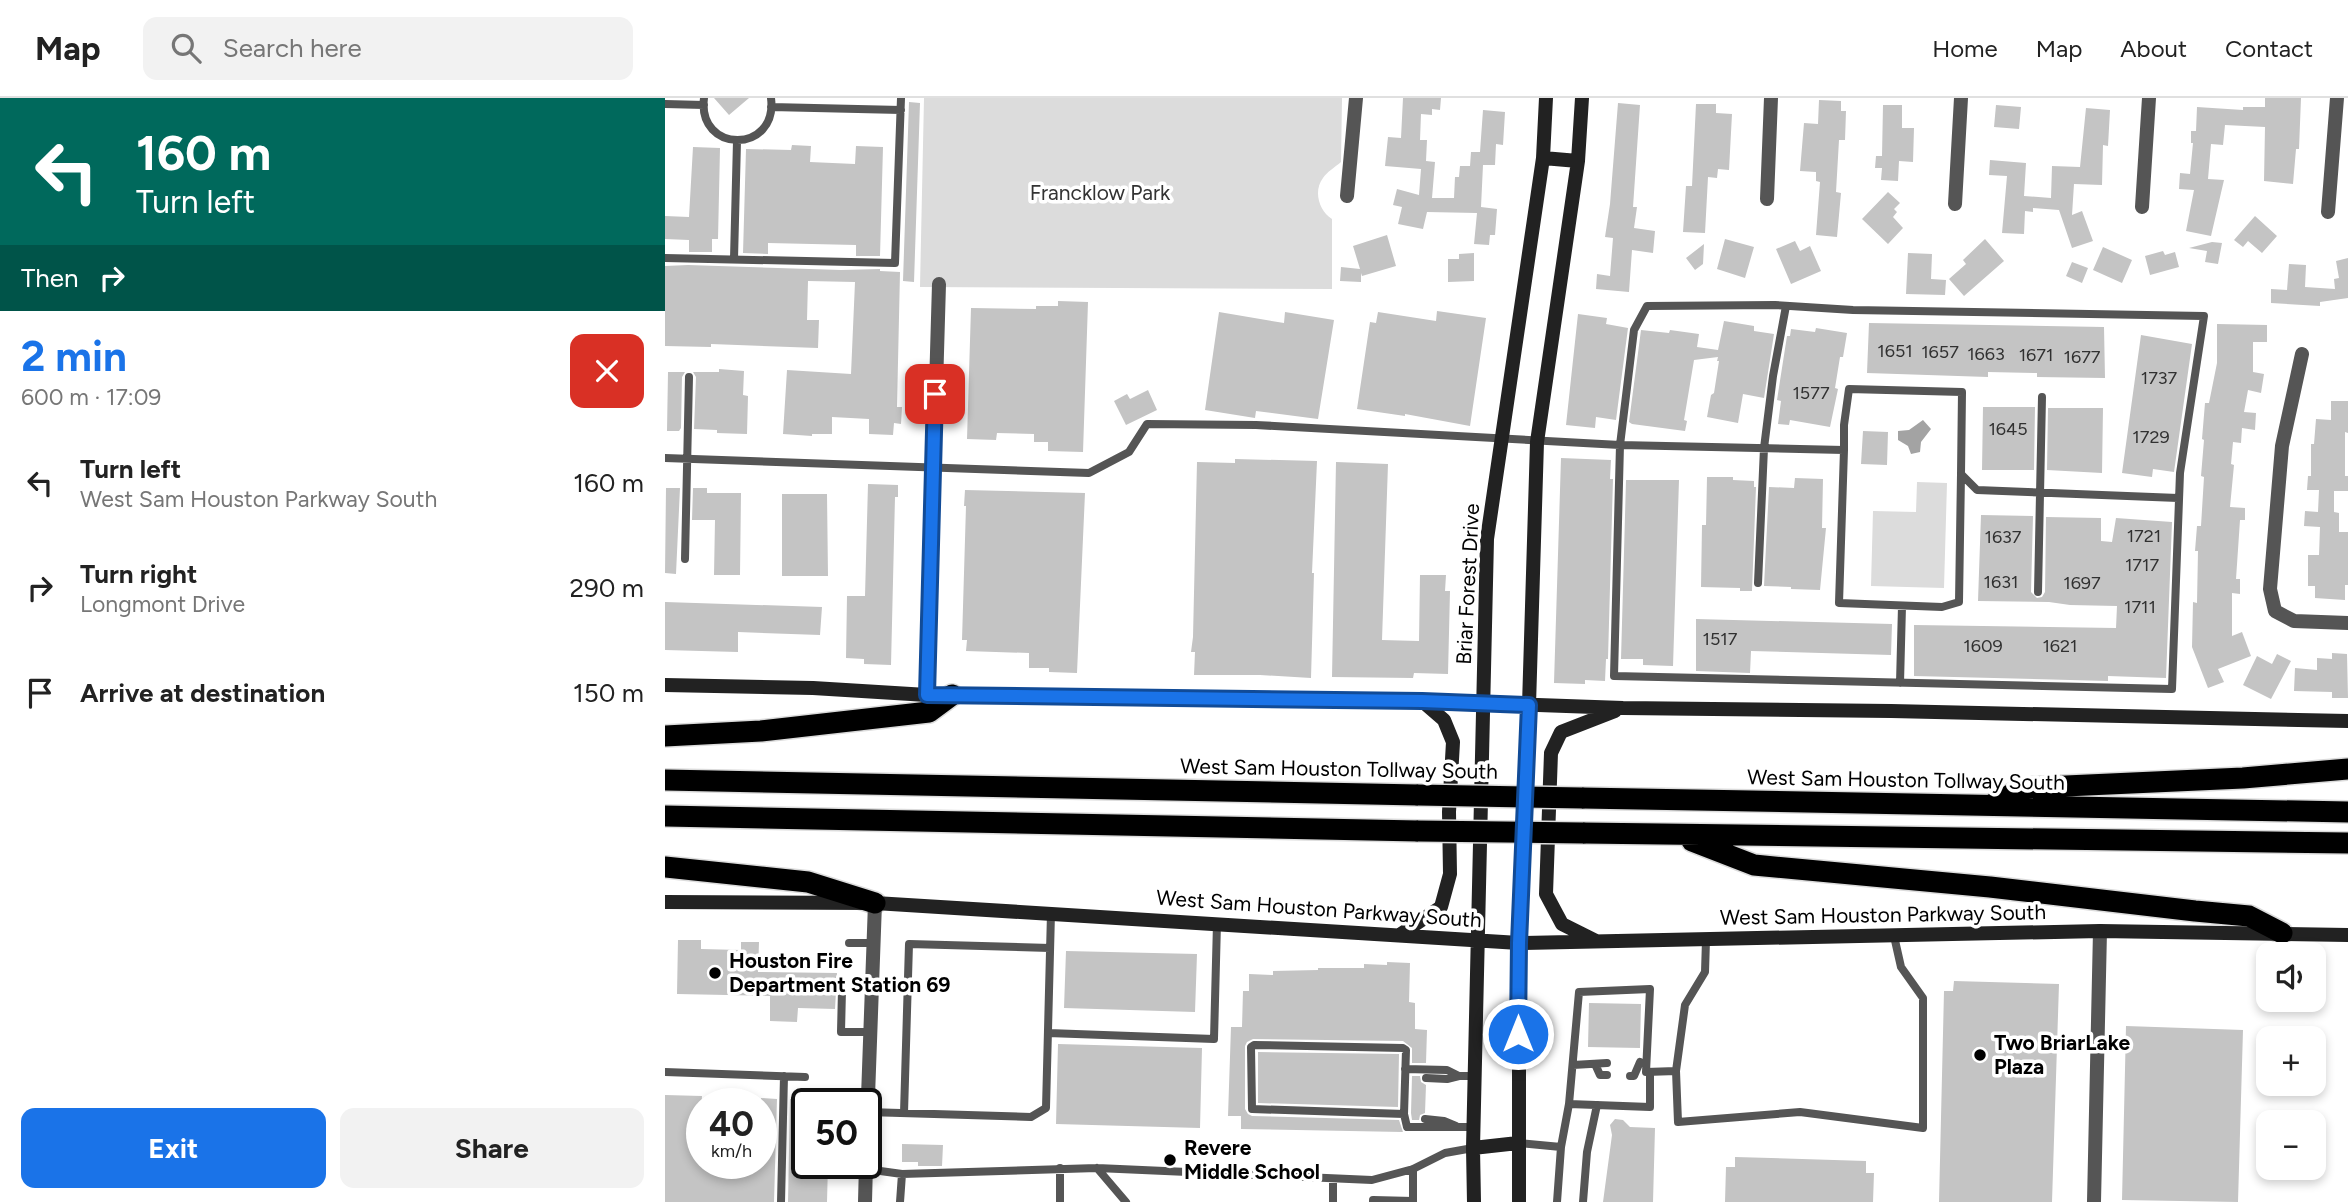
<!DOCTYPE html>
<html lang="en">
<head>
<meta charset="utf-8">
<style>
	body { margin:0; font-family:Figtree,sans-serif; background:#f2f2f2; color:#222; height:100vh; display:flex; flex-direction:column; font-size:26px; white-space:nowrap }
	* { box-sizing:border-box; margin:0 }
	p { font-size:23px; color:#767676 }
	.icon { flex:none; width:38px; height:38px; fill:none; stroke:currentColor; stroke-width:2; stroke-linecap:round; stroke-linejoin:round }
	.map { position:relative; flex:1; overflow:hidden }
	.panel { display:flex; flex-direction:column; background:#fff; width:665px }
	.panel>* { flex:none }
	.hud { background:#00695c; color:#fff; overflow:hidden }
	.tools { position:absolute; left:1591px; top:844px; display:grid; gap:14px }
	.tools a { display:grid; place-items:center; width:70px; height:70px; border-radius:14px; background:#fff; box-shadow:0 4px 10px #0003; font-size:35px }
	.speed { position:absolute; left:21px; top:990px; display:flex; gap:14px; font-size:35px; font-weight:700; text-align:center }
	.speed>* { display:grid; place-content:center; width:91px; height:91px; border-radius:50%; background:#fff; box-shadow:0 4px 10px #0003; line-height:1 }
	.speed small { font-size:18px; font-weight:400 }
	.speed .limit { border:4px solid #111; border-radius:10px; background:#fff; color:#111 }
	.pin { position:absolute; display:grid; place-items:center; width:60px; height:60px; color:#fff; margin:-30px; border-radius:14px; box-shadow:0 4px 10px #0006 }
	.me { position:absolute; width:77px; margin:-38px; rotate:0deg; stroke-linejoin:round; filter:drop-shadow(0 0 5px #0008) }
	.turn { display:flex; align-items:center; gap:24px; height:147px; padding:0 21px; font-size:32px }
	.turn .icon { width:91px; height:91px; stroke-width:2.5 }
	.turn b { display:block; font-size:49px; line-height:60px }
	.then { display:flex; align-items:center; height:66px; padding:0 21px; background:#0003; gap:14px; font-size:26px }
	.round { display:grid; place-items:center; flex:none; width:74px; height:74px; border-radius:14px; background:#f2f2f2 }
	.summary { display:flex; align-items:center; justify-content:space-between; height:119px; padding:0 21px }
	h1 { font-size:42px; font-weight:700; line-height:52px; color:#1a73e8 }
	.action { display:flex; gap:14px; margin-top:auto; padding:14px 21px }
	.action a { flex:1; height:80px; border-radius:14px; background:#1a73e8; color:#fff; font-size:28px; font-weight:700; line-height:80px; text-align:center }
	.action a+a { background:#f2f2f2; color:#222 }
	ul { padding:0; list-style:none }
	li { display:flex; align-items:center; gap:21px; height:105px; padding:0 21px }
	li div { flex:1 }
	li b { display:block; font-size:26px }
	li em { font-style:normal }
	header { display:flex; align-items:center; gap:42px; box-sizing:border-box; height:98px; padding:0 35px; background:#fff; border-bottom:2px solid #e0e0e0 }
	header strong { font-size:33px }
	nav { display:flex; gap:38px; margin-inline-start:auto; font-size:24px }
	.search { width:490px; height:63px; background:#f2f2f2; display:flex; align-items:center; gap:18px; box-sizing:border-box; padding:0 24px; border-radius:14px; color:#767676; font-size:26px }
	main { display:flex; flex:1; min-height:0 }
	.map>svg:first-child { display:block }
</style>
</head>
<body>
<header>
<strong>Map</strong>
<div class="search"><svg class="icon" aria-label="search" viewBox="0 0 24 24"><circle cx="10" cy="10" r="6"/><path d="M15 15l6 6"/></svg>Search here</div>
<nav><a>Home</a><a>Map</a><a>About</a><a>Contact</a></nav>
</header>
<main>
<section class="panel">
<div class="hud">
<div class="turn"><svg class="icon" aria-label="left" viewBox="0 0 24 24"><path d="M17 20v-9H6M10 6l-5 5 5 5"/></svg><div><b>160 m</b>Turn left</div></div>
<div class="then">Then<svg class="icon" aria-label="right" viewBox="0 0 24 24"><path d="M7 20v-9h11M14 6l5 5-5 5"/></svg></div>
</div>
<div class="summary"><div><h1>2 min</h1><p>600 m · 17:09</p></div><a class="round" style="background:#d93025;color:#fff"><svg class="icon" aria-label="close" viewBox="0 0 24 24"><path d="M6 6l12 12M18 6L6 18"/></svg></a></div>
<ul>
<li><svg class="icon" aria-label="left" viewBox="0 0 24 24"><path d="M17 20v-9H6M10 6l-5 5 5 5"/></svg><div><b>Turn left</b><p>West Sam Houston Parkway South</p></div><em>160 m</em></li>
<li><svg class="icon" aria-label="right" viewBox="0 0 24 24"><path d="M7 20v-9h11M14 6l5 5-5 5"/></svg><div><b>Turn right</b><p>Longmont Drive</p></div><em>290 m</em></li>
<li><svg class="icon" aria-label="arrive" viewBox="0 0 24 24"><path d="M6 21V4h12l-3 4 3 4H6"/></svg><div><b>Arrive at destination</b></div><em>150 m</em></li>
</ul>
<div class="action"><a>Exit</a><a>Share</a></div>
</section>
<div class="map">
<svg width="1683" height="1104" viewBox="0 0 1683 1104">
	<rect width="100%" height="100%" fill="#fff"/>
	<path fill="#dcdcdc" d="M259,0H677L676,64C670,69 662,74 658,80C648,93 654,113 667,121V191L255,189Z
		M1252,384L1282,385L1279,490L1206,488L1208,413L1251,414Z"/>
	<path fill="#a3a3a3" d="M1258,322L1266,331L1256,344L1255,354L1246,356L1243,348L1233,342V333L1244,332Z"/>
	<path fill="#c4c4c4" d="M49,0H84L64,17Z
		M738,0H776L775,12L767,11V17L756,16L755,42H762L761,63L770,64L767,100H789L790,79H794L795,68H805L806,54H815L818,12L840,14L838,47L831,46L830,67H818L816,109L832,111L830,137H825L824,147L809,146L812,115L762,114L758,131L733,126L737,109L728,107L732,91L754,97L756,71L720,68L723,39L736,40Z
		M1600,0H1636L1634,51H1631L1628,86L1599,83L1600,29L1560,27L1558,47L1546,46L1543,81L1559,82L1546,138L1521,133L1529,92L1514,91L1515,75L1525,76L1528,45H1526V33H1531L1532,9L1578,12V9H1600Z
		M1154,2L1176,3V13H1181L1180,42H1174L1171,94L1176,95L1172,139L1151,137L1155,84L1151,83V74L1135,73L1139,25L1153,26Z
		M244,4L255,5L249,184L238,183Z
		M953,5L975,7L968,109H972L969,130L990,133L988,155L967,152L964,194L931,191L932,176L945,178L948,140L940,139L945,106Z
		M1031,6H1051V15L1067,16L1064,72L1053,71L1052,80L1043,79L1040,135L1018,134L1021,88H1027Z
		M1218,7H1237V30H1249L1248,64L1234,63L1233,83L1216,82L1217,70H1210L1211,58H1217Z
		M1331,7L1356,9L1354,31L1329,29Z
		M1421,10L1445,12L1443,48L1438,47L1437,87L1409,86L1407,117L1417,113L1428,143L1407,150L1394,112L1368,110V114L1360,113L1359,136L1337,135L1342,78L1324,77L1325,62L1361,65L1359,98L1386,100L1387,68L1415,69Z
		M127,47L146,48L145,64L190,66L191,48L218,49L215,158H191V147L103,145V156L78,155L81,51L126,52Z
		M28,49L55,50L53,141H47V154H24V142L0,141V118L24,119Z
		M1223,94L1235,105L1229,111L1232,114L1228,119L1238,130L1223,146L1197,121Z
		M1590,118L1612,138L1597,155L1583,143L1578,149L1569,142Z
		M722,137L731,168L697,178L696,175V184L675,183L676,169L695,171L688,148Z
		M1060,141L1089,149L1080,180L1052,171Z
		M1320,141L1339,163L1299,198L1284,181L1301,166L1298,162Z
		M1130,143L1135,153L1145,148L1156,173L1126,186L1111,151Z
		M1547,144L1557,145L1553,166L1540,164L1542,153L1524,150Z
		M1039,146L1038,166L1030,172L1021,160Z
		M1438,149L1467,162L1457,185L1428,172Z
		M1498,153L1500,157L1510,154L1514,169L1485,177L1480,158Z
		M809,155V183L783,184V161H794V156Z
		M1243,155L1267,156L1266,181L1281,182L1280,197L1241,196Z
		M1683,160V200L1655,204V208L1606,205V191L1622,192L1624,166L1641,167L1640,189L1670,191L1669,181L1674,180L1671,163Z
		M1407,164L1423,170L1417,185L1401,178Z
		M23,167L176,172L215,171V173L235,174L232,309H237L236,326L229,325L228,337L204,336V321L167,319V336H147V338L118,336L122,272L186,276L190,184L143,183L142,222H154L153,250L46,246V249L0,248V168Z
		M393,203L423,204L418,354L383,353V344H369V336L332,335L331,342L302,341L306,210L371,211V208H393Z
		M772,213L821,220L805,328L740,316V318L692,311L705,224L711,225L713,214L771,223Z
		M554,214L619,225L620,214L669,222L653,321L591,313L590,320L540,312Z
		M913,216L942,220L941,226L963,230L951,322L931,319L930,330L901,327Z
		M1059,223L1089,228V233L1109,236L1099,300L1078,296L1073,325L1042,319L1046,297L1049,295L1054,263H1052L1053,259L1029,262L1019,322L1022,323L1020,333L967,326L964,324L976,232L1004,235L1005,232L1034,236L1032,249L1053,252Z
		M1204,225L1439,229L1440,280L1372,279V275L1323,274V279L1202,275Z
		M1552,226L1602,227V244H1588V274L1599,276L1596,295L1583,292L1579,314L1591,315L1590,332L1577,330L1576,345L1568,344L1566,366L1569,367L1565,409L1580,410V422H1575L1571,481H1575V496L1567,495V538L1577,534L1586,558L1553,571L1559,584L1543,590L1527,549L1528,504L1532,505L1533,453H1530L1532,428H1536L1539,379L1536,378L1539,342L1537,341L1540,305H1544L1552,265Z
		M1151,230L1182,235L1178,259H1175L1170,290L1173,291L1165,329L1125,322L1124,327L1113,326L1116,303L1112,302L1122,238H1125L1126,231L1150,234Z
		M1476,237L1527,246L1509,374L1488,371L1487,379L1457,375Z
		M54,271L79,273L78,297L83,298L82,336L52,335V332L29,331L31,279L28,274H54Z
		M3,274H20L17,279L16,330L14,333H2Z
		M483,292L492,312L461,327L449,303L462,296L465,301Z
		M1666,303H1683V335L1680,334V378H1683V393H1669V414L1674,415V434H1683V487H1680V502L1650,500V488H1643V457H1654L1655,429L1639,428L1640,413L1653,414L1654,392H1642L1643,378H1646V346H1649L1651,321L1666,322Z
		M1318,309H1370L1369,372H1317Z
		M1383,310H1438L1437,375L1382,372Z
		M1198,333L1223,334L1222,367L1196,366Z
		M896,360L946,362L945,381H948L943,561H941L940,583L920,582V586L889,585Z
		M570,361L652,363L647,475H649L646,580L595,577H529L530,554H526L528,539L532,364L570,365Z
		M671,364L723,366L717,542L754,543L755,477H781L780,493H785L783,576L749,575L748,580L667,579Z
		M1042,379H1068V382L1089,383V389H1091L1087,493H1075V490L1036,489L1037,427H1041Z
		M1130,380L1158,381L1157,430H1161L1155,492L1126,491V489L1099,488L1104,389L1129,390Z
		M961,382H1014L1008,568L978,567V561H956Z
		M203,386L233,387V399H230L226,567L199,566V561L181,560L182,498H200Z
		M1,390H15L11,476L0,475Z
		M28,390H42V395H76L75,477H49L50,422H27Z
		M300,392L420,395L412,575L384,574V570H364V555L301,553L302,542H297L301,408H299Z
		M117,396H162L163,478H117Z
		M1316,417L1368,418L1366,494L1372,500L1377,499L1380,494L1381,419L1436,420V443L1447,444L1451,420L1507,424L1501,580L1443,578V583L1249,578V527L1451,530L1452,508L1405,507L1384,504L1313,503Z
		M0,504L157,509L155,537L73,534V554L0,552Z
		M1031,521L1227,526L1226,557L1086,553L1085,575L1031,573Z
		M1667,555L1682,556L1683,600H1667V594L1629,593L1630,570L1652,572V560L1667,561Z
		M1612,556L1626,563L1606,601L1578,587L1592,558L1607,566Z
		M13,842H36V851L76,852V844H94L93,874L172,875L170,911L133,910L132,924L105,923V898L12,896Z
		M401,853L532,856L530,914L399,910Z
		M722,864L745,865L744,904L750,905V931L762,932L761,965H747V950L738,943L588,941L582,944L580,948V1011L583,1016L587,1018L734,1022L738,1034L576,1031V1018H563L566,929H577L578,893H584V876L608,877V873L653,872V870H699V866L722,867Z
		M1289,883L1394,886L1387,1104H1274L1279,893H1288Z
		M924,905L976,906L975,950L923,949Z
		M1461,928L1578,932L1573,1104L1457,1102Z
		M393,946L537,950L535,1030L391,1026Z
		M593,954L734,956L733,1009L593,1005Z
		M747,978H755L756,984L761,987L760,1015L755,1017L754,1022H747L746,1015Z
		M139,991L165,992V1006H142V1066H163L162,1104H123L125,1001L139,1002Z
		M0,997L37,998L34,1050H37V1066H96V1000L112,1001L109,1104H0Z
		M950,1021L958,1022L965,1029L990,1030L988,1104H938L947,1037L945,1027Z
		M237,1046L278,1047L277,1068H253V1064H237Z
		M1070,1059L1201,1063V1075H1209L1208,1104H1060L1061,1069H1070Z"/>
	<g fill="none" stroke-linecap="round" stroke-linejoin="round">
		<defs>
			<path id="highway" d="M0,638L96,633L264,614L287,597
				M0,682L753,697
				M917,700L1683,714
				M1326,707L1358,690L1578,680L1683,671
				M0,718L753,733
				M918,735L1683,745
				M1027,743L1089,767L1325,789L1530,813L1584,818L1617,835
				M0,769L143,784L210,805"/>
		</defs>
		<use href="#highway" stroke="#dbdbdb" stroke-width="24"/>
		<path stroke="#555" stroke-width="8" d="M39,0C32,56 113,56 106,0
			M0,6L39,7
			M106,9L236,12
			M0,160L230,165L236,0
			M69,161L72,43
			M1110,207L1188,212L1539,218L1515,375L1507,591L949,578L955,347L969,232L982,208Z
			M1179,352V327L1184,291L1297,294L1296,376L1312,392L1513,400
			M0,360L424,375L464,354L482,326L591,327L955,347L1179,352L1174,505L1277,509L1294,504L1296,376
			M20,461L24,279
			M1093,485L1099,350L1108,278L1121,208
			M1373,494L1377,299
			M1235,585L1237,508
			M184,845H209
			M177,892L176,934H205
			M383,935L549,941L552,825
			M930,966L935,977H942
			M908,967L942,965
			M740,971L782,972L794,978H810
			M1011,973L1013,1024L1135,1014L1258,1030V900L1236,869L1229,838
			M0,974L140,979
			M965,978H969L975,964
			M761,980L782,981L794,978
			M904,1006L985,1009V974
			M202,1014L366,1019L381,1010L386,815
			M239,1015L244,846L385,850
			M739,1016L587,1011L586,949L589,947L738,950L741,952L739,1016L742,1029H808
			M760,1021L779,1023L791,1028
			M853,1045L896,1049
			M432,1070L461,1104
			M201,1071L237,1076L432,1070L707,1082L748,1071L780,1055L808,1050
			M116,1104L119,978
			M235,1104L237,1076
			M395,1104V1070
			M668,1104V1082
			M708,1104V1102L748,1103
			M748,1104V1071
			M892,1104L896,1049L904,1006L914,894L985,891L981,974L1011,973L1020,907L1040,874L1041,842
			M918,1104L922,1054L932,1007"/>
		<path stroke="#555" stroke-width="14" d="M682,98L691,0
			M1102,101L1106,0
			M1290,106L1296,0
			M1477,109L1484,0
			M1663,114L1672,0
			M1637,256L1617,348L1605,491L1610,513L1629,523L1683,525
			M262,597L274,186
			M201,1054L210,805
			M200,1104L201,1066
			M1429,1104L1435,833"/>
		<path stroke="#222" stroke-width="14" d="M878,60L913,63
			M0,587L148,590L262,597L757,603L958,610L1226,613L1683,623
			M0,804L210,805L854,845L1435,833L1683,837
			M736,836L776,809L785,776L784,714L788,644L779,622L757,603
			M931,843L897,826L881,796L886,655L896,634L950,613
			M808,1050L853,1045
			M809,1104L808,1050L822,441L878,60L881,0
			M854,1104V845L864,607L872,344L913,63L917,0"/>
		<use href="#highway" stroke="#000" stroke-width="21"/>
		<defs>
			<path id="highway-bridge" d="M753,697L917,700
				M753,733L918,735"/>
		</defs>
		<use href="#highway-bridge" stroke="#dbdbdb" stroke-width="24" stroke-linecap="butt"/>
		<use href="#highway-bridge" stroke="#000" stroke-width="21"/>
	</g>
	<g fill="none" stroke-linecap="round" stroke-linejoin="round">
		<defs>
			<path id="route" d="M270,296L262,597L757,603L864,607L854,845L853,936"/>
		</defs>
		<use href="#route" stroke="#114b97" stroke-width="18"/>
		<use href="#route" stroke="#1a73e8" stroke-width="12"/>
	</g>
	<g fill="#000" stroke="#fff" stroke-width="2.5">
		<circle cx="50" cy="875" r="7"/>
		<circle cx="1315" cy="957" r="7"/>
		<circle cx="505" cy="1062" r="7"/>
	</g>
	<g text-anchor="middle" stroke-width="7" stroke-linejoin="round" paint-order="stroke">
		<g font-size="18" fill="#313131">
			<text x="1230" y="259">1651</text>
			<text x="1275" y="260">1657</text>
			<text x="1321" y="262">1663</text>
			<text x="1371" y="263">1671</text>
			<text x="1417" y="265">1677</text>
			<text x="1494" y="286">1737</text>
			<text x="1146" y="301">1577</text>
			<text x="1343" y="337">1645</text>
			<text x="1486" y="345">1729</text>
			<text x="1479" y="444">1721</text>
			<text x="1338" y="445">1637</text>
			<text x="1477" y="473">1717</text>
			<text x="1336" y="490">1631</text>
			<text x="1417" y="491">1697</text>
			<text x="1475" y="515">1711</text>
			<text x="1055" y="547">1517</text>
			<text x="1318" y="554">1609</text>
			<text x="1395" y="554">1621</text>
		</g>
		<g font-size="21" fill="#333" stroke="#fff">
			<text x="435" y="102">Francklow Park</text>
		</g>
		<g font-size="21" fill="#000" stroke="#fff">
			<text transform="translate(803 486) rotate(-87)" y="7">Briar Forest Drive</text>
			<text transform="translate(674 671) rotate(1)" y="7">West Sam Houston Tollway South</text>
			<text transform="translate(1241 682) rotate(1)" y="7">West Sam Houston Tollway South</text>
			<text transform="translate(654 811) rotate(4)" y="7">West Sam Houston Parkway South</text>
			<text transform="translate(1218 817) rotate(-1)" y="7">West Sam Houston Parkway South</text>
		</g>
		<g font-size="21" font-weight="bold" fill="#000" stroke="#fff" text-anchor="start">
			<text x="64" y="870">Houston Fire<tspan x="64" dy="24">Department Station 69</tspan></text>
			<text x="1329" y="952">Two BriarLake<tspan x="1329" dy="24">Plaza</tspan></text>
			<text x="519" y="1057">Revere<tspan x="519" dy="24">Middle School</tspan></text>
		</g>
	</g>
</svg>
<div class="tools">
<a><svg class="icon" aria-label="sound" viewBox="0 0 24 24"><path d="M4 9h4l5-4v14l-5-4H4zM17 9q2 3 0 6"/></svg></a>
<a>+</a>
<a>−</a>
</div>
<div class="speed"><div>40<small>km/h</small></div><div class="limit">50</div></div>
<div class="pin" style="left:270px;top:296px;background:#d93025"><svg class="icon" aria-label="arrive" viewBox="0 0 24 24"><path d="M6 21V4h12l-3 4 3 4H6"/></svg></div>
<svg class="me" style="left:853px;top:936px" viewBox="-20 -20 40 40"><circle r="17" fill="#1a73e8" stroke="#fff" stroke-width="3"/><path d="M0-11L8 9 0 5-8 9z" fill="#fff"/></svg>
</div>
</main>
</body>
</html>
